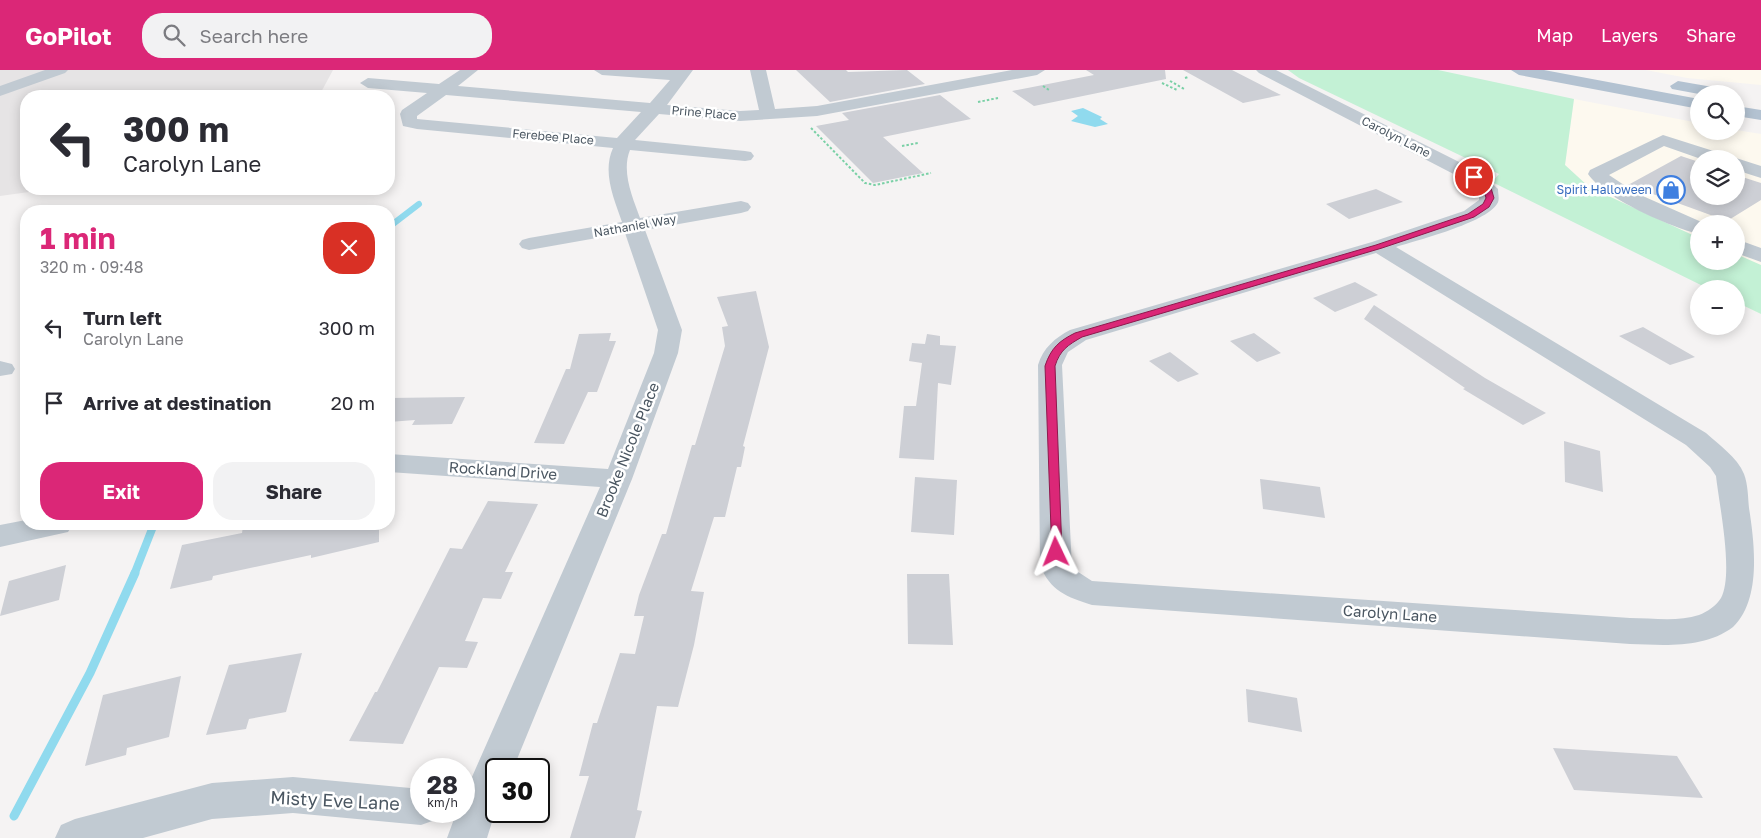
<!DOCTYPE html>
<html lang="en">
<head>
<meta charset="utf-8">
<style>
	body { margin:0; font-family:"Golos Text",sans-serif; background:#f2f2f3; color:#2b2b33; height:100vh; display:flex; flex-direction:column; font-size:19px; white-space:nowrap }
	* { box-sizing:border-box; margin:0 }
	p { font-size:16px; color:#7c7c81 }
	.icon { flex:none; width:28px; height:28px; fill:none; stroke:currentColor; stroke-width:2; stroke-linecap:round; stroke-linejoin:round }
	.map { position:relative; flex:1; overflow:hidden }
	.panel { position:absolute; left:20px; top:135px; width:375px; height:325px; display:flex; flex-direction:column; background:#fff; border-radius:20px; box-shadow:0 2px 12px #0003 }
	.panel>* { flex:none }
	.banner { position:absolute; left:20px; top:20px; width:375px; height:105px; border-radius:20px; box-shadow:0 2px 12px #0003; background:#fff; color:#2b2b33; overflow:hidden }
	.controls { position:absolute; left:1690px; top:15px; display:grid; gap:10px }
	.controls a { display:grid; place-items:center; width:55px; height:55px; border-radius:50%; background:#fff; box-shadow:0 2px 12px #0003; font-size:25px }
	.speed { position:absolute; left:410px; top:688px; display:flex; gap:10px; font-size:25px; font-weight:700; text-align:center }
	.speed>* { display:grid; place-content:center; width:65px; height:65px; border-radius:50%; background:#fff; box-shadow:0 2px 12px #0003; line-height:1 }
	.speed small { font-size:12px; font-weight:400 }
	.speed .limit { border:2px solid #111; border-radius:8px; background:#fff; color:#111 }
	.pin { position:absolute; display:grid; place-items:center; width:42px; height:42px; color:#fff; margin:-21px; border:2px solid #fff; border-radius:50%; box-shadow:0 1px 5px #0007 }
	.me { position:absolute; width:55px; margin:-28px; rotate:358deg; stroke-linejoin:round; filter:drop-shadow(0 0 4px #0008) }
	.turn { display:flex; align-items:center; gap:18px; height:105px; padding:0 20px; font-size:22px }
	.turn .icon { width:65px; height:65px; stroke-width:2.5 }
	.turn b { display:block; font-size:35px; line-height:42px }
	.round { display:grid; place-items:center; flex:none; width:52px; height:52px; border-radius:20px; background:#f2f2f3 }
	.head { display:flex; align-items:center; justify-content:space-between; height:85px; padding:0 20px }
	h1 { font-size:30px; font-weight:700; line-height:38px; color:#db2777 }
	.primary-button { display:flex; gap:10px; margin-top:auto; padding:10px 20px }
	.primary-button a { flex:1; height:58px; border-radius:20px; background:#db2777; color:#fff; font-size:20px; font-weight:700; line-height:58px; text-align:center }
	.primary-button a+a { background:#f2f2f3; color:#2b2b33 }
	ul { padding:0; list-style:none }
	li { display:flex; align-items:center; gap:15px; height:75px; padding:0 20px }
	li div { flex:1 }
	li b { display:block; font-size:19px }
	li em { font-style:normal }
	header { display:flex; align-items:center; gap:30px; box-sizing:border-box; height:70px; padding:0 25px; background:#db2777; color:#fff }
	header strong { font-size:24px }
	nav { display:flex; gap:28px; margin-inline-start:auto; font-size:18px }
	.search { width:350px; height:45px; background:#f2f2f3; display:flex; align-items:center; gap:12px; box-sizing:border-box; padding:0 18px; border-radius:20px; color:#7c7c81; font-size:19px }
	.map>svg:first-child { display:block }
</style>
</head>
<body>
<header>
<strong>GoPilot</strong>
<div class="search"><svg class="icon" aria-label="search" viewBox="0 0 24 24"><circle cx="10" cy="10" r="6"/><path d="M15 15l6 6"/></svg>Search here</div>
<nav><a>Map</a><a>Layers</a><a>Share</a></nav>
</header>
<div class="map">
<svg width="1761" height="768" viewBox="0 0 1761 768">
	<rect width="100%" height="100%" fill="#f5f3f3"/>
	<path fill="#fdf9ef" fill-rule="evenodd" d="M1646,0H1761V15L1687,8Z
		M1574,29L1699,53V61L1736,60L1761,64V244L1736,232V219H1709L1699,191H1736V154H1699V168L1589,117L1565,95ZM1699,89H1736V126H1699Z"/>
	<path fill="#e6e4e5" d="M0,0H333L319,26H26V119H51L0,126Z"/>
	<path fill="#c3f1d5" d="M1288,0H1438L1574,29L1565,95L1589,117L1699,168V191H1736V184L1761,195V244L1736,232V219H1709L1492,112L1499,104L1299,8Z"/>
	<path fill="#90daee" d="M1083,38L1102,47L1100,49L1108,54L1095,57L1071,51L1078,46L1071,41Z"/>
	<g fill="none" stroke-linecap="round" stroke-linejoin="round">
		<path stroke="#90daee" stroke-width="6" d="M389,157L419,134"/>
		<path stroke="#90daee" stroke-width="8" d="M134,505L154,454"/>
		<path stroke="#90daee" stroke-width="9" d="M14,746L90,603L135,503"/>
	</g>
	<path fill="#cdcfd5" d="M796,0H846L848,2L907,0L925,14L830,32Z
		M1086,0H1165L1166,9L1034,36L1012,21L1094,5Z
		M1183,0H1232L1281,25L1243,33Z
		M940,25L971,49L883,67L923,103L873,113L816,56L849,50L842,43Z
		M1681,86L1699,92V126H1736V105L1761,113V130L1727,151L1628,115Z
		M1376,119L1403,132L1349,149L1326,134Z
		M1355,212L1378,225L1335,242L1313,228Z
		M756,221L769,277L743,376L745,377L741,397H737L725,447H714L691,521L704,522L694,575L678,637L657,636L637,740L642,741L635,768H570L589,706H579L593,653H597L620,583L635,584L644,546H634L639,525L662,464H666L692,375H695L725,276L722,257L728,256L717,227Z
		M1374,235L1485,308L1546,343L1523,355L1463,319L1465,318L1364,249Z
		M1643,257L1695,287L1670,295L1619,266Z
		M611,263L609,271H616L597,322H588L564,374L534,373L566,299H570L579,264Z
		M1254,263L1281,283L1257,292L1230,271Z
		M927,264L940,266V275L956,276L951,315L938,313L934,390L899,388L904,336H916L922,293L909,291L912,273L925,274Z
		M1170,282L1199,304L1178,312L1149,291Z
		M465,327L452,354L412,355L415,350L389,352V328Z
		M1564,371L1600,381L1603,422L1565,412Z
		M915,407L957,410L954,465L911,462Z
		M1260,409L1320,417L1325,448L1263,439Z
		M488,431L538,434L505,502H513L501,529L483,528L465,571L478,572L467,598L439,597L403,674L349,671L375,622H377L450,478L462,479Z
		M256,454H379V472L311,488V485L213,506L212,510L170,519L182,475L242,463L243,456Z
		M66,495L59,530L0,546L9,511Z
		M907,504H949L953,575L908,574Z
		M302,583L286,642L249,649L246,659L206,665L229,595Z
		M181,606L169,667L127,678L126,685L85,696L103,625Z
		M1246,619L1297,628L1302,662L1248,652Z
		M1553,678L1677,686L1703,728L1574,720Z"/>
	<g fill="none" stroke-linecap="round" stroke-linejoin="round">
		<path stroke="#7ad0a6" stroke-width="2" stroke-dasharray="2.5 2" stroke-linecap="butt" d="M1185,8L1188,7
			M1170,11L1184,19
			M1162,13L1177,20
			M1043,16L1049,20
			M978,32L998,28
			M811,58L865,113L875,115L931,103
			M902,76L918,73"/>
		<path fill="#c1cad2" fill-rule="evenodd" d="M45,0H68L65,3L0,26V16Z
			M460,0H478L458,16L650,33L670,10L602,5L594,0H693L667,35L740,41L759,40L750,0H766L775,39L817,36L1012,0H1045L1037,5L817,46L740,51L659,44L635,70L745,81L751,82L754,86L751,90L745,91L630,80C621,102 633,128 640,148L741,131L748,133L751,137L748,141L741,143L645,160L682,260L678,283L632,409L513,699H496V739L487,768H447L457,741H464V725L600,417L389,402V384L608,399L654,283L658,260L625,163L529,180L522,178L519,174L522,170L529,168L622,152C614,129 602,102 613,78L417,59L403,56L400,44L402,40L427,23L368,18L360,13L368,8L439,14ZM446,25L641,42L617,68L417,49V46Z
			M1256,0H1276L1481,103L1498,119C1498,124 1500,130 1497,134C1485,153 1418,170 1396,177L1706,363C1719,375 1737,387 1744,404C1748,414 1748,428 1749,438C1755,476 1761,530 1733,557C1704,579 1664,575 1630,574L1092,535C1067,527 1050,521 1040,495L1038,295C1043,278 1055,268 1070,260L1372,172L1464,141L1479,130V121L1467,111L1259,3ZM1376,183L1686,375L1710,397L1716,406C1719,434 1734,504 1721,528C1717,535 1707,542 1699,545C1678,552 1652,548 1630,548L1092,511L1072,498L1062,295L1068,282L1086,270Z
			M1663,65L1726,85L1729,89H1701L1664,76L1609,105L1636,123L1706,154H1699V164C1670,157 1604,128 1588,104L1590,100Z
			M1736,88L1761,96V108L1736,100Z
			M1736,169L1761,178V192L1736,183Z
			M0,291L12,294L15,299L12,304L0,306Z
			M26,450V454H73L68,462L0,477V455Z
			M293,707L421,719V741H438L435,750L421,755L293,743L212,749L143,768H55L61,755L75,749L212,713Z"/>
		<path fill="#b3c2d1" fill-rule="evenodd" d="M1511,0H1544L1699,29V39L1519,5Z
			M1678,11L1724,19L1732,24H1699L1672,19L1670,16Z
			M1736,36L1761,40V50L1736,46Z"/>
	</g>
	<path fill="#db2777" stroke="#8e194d" d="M1472,105H1477L1491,118L1494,128L1489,137L1474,147L1382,178L1082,267C1068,275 1060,280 1055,296L1062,482L1061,486H1052L1045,296C1051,278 1059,271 1075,263L1376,175L1468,144L1483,134L1486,128L1484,120L1472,109Z"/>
	<defs>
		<symbol id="shop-ring" viewBox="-11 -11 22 22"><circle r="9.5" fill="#fff" stroke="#3f7fe0" stroke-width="1.5"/><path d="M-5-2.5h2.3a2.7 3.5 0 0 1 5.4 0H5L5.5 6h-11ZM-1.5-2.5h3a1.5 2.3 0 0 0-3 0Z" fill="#3f7fe0"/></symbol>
	</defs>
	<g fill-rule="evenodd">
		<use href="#shop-ring" x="1655" y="104" width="32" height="32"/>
	</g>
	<g text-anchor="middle" stroke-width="5" stroke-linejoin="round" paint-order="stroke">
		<g font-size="12" fill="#4a5661" stroke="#fff">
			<text transform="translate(704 43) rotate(5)" y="4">Prine Place</text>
			<text transform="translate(553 67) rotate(5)" y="4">Ferebee Place</text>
			<text transform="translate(1396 67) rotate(27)" y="4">Carolyn Lane</text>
			<text transform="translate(635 156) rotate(-10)" y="4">Nathaniel Way</text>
		</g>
		<g font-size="12" fill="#366cbe" stroke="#fff" text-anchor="end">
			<text x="1652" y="124">Spirit Halloween</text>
		</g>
		<g font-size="15" fill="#4a5661" stroke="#fff">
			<text transform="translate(628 380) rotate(-68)" y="5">Brooke Nicole Place</text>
			<text transform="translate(503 401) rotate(4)" y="5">Rockland Drive</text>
			<text transform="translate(1390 544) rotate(4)" y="5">Carolyn Lane</text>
		</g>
		<g font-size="18" fill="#4a5661" stroke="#fff">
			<text transform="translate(335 731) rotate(3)" y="6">Misty Eve Lane</text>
		</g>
	</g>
</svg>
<div class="controls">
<a><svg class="icon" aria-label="search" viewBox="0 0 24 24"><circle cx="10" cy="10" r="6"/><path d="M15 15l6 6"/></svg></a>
<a><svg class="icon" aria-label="layers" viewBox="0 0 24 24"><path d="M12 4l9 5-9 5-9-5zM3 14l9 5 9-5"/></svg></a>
<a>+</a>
<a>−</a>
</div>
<div class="speed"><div>28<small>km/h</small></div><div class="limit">30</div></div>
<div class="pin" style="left:1474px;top:107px;background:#d93025"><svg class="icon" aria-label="arrive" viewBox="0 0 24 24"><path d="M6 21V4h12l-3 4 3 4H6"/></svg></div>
<svg class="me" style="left:1056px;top:482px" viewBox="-20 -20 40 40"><path d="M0-17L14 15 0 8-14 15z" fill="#db2777" stroke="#fff" stroke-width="4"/></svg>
<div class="banner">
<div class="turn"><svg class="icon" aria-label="left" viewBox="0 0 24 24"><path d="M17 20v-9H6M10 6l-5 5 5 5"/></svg><div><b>300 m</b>Carolyn Lane</div></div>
</div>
<section class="panel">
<div class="head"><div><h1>1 min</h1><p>320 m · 09:48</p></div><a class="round" style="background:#d93025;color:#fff"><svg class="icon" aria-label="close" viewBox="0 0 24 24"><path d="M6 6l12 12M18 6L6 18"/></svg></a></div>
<ul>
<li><svg class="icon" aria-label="left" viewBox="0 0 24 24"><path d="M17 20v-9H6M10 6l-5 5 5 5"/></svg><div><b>Turn left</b><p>Carolyn Lane</p></div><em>300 m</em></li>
<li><svg class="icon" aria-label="arrive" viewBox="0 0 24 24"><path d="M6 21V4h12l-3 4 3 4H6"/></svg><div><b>Arrive at destination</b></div><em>20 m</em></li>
</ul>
<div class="primary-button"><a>Exit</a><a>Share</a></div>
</section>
</div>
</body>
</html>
